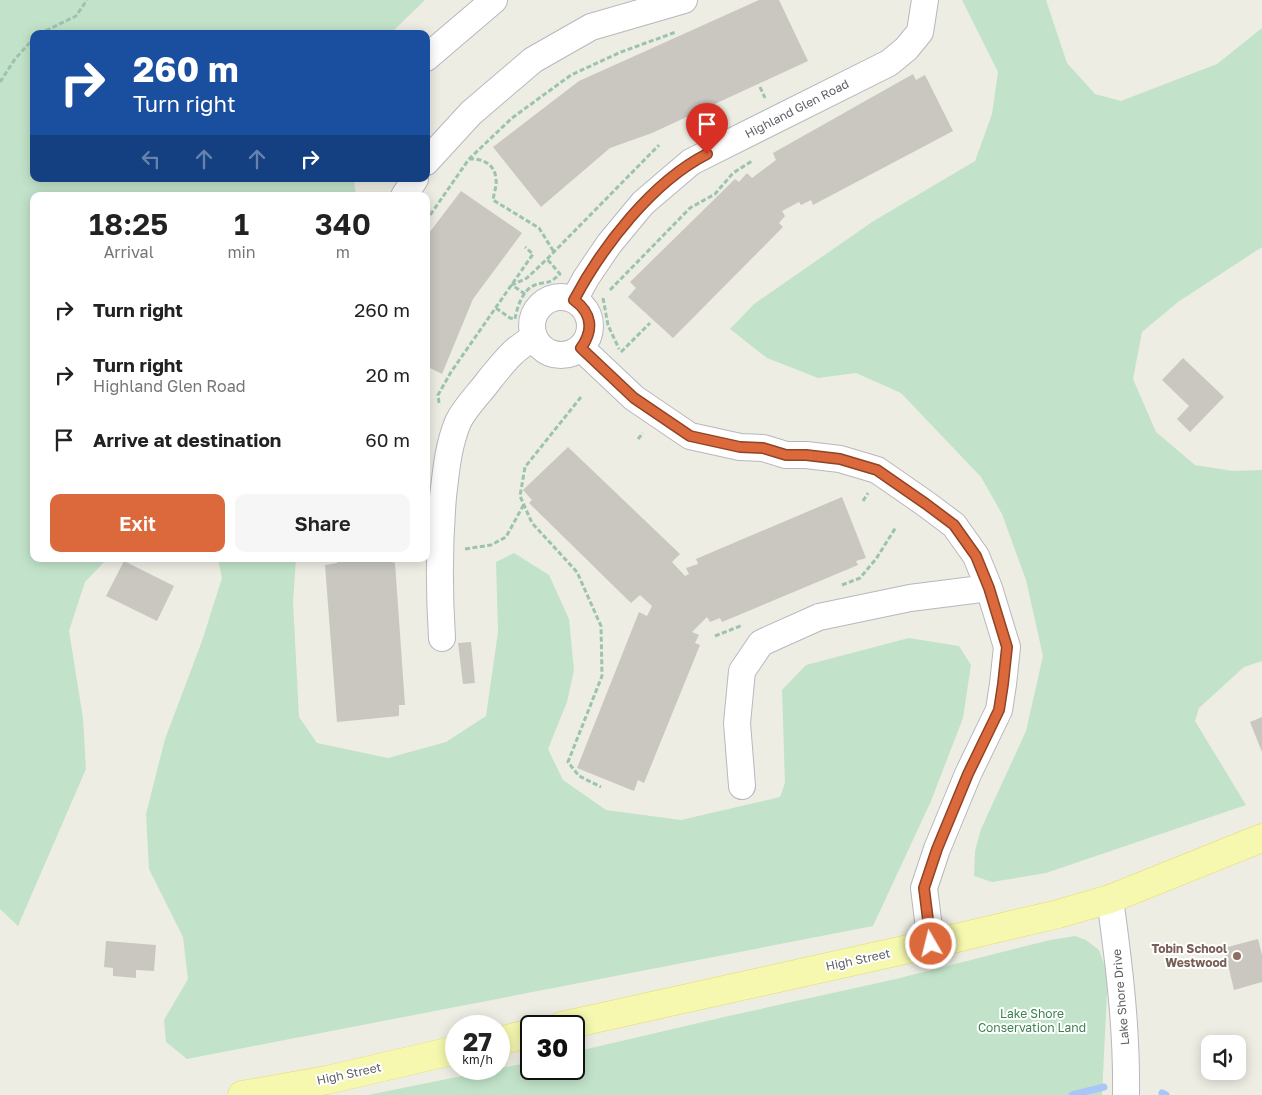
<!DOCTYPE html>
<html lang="en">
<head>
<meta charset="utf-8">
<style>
	body { margin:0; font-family:"Golos Text",sans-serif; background:#f6f6f6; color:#222; height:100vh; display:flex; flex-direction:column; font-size:19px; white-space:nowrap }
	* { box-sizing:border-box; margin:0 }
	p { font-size:16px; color:#767676 }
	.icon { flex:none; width:28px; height:28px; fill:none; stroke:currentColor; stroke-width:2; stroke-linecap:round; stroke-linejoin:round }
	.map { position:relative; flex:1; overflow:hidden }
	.sheet { position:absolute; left:30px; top:192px; width:400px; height:370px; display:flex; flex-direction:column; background:#fff; border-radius:10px; box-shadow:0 2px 12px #0003 }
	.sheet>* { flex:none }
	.hud { position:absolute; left:30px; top:30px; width:400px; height:152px; border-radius:10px; box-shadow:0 2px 12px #0003; background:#1a4fa0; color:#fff; overflow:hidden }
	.fabs { position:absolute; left:1201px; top:1035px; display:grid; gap:10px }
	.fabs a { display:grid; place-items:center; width:45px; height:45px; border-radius:10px; background:#fff; box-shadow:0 2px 12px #0003; font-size:25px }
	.speed { position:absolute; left:445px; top:1015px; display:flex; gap:10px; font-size:25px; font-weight:700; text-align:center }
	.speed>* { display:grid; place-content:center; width:65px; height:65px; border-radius:50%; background:#fff; box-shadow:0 2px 12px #0003; line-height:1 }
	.speed small { font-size:12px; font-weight:400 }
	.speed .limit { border:2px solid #111; border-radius:8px; background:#fff; color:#111 }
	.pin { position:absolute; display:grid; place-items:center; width:42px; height:42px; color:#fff; margin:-51px -21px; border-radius:50% 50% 50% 0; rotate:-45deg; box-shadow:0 0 5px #0007 }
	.pin .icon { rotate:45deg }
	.me { position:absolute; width:55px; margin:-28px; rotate:352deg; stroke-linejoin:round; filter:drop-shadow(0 0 4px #0008) }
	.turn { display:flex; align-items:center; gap:18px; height:105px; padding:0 20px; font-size:22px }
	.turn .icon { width:65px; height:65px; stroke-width:2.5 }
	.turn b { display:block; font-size:35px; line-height:42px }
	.lanes { display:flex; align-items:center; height:48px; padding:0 20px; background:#0003; justify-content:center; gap:25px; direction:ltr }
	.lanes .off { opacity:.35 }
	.eta { display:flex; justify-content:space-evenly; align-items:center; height:85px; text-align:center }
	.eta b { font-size:30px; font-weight:600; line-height:35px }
	.button { display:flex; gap:10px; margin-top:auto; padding:10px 20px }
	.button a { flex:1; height:58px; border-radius:10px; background:#db693c; color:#fff; font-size:20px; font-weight:600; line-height:58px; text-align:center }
	.button a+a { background:#f6f6f6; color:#222 }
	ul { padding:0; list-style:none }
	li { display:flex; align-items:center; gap:15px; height:65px; padding:0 20px }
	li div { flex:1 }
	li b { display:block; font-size:19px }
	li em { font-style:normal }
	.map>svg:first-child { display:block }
</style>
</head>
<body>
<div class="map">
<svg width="1262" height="1095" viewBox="0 0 1262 1095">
	<rect width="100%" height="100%" fill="#edede4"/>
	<path fill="#c2e3c9" d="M0,0H425L390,34H34V179H354L356,196H34V559H107L85,582L69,631L83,718L86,769L18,926L0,909Z
		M962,0H1046L1067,63L1095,94L1121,101L1217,64L1262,28V247L1178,302L1142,332L1133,379L1156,432L1195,465L1233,471L1262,470V661L1244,667L1199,708L1195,721L1246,805L1046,873L992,882L974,876L975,851L981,829L1026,731L1043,656L1026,580L1002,514L981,477L901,393L856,373L818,378L767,358L730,329L754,304L872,222L975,161L992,114L998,72Z
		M514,553L549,575L569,619L574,670L567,702L548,749L563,780L606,810L681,820L780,797L785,783L782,690L806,665L909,638L959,646L971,665L963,718L931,801L873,926L187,1059L166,1042L164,1020L188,979L183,937L149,869L146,814L165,739L202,641L222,578L218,559H296L293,602L299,717L317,743L388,758L446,742L486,716L498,632L496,562Z
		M1075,936L1086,940L1099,950L1108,974L1102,1095H368L531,1062V1069H574V1052L733,1015L896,979L1050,940Z"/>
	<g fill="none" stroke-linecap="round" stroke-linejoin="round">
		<path stroke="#a9c6f8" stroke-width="7" d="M1162,1093L1166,1095
			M1072,1095L1104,1087"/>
	</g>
	<path fill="#c9c7c0" d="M759,0H779L808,61L652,133L610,148L541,207L493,147L579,81Z
		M913,74L916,80L925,75L953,131L813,205L811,200L801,205L799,202L782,211L785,216L779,223L783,227L673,338L628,297L636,288L630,282L735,179L739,182L747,173L752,178L776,160L773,153Z
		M461,191L522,233L473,299L442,374L426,366V237Z
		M1183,358L1224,397L1190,432L1177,419L1189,406L1162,380Z
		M568,447L680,554L672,562L685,576L689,574L686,568L698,564L696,559L842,497L866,558L856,561L858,565L722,622L720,618L710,622L707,617L692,632L699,635L695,643L700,645L644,783L638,780L634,791L577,768L639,612L647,616L652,606L640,595L631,603L529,503L532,500L523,490Z
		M337,559H383L395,563L405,705H399V716L337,722L325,565L337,563Z
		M124,561L174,586L157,621L106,596Z
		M471,642L475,683L463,684L458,643Z
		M1262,717V752L1250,722Z
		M1258,939L1262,955V982L1234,990L1224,948Z
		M106,941L156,945L154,971L136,970V978L113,976V968L104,967Z"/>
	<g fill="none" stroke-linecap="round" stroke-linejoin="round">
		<defs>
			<path id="minor" d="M426,58L494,0
				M426,162L471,113L533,60L591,27L684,0
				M404,196L415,179
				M532 326a29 29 0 1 1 58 0a29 29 0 1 1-58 0Z
				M574,300L586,278L609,244L643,203L691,162L889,63L906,49L920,32L925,0
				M581,348L634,398L690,436L740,447L763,448L786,455H806L840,459L877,470L926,504L954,525L976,556L989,588L1007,647L1003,684L999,710L968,774L937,849L924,888L931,944
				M442,638C439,591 439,544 443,497C446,471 448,446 458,422C465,407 480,393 490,379C504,362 514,348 534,338
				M742,786L737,723L742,671L761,643L819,617L910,598L989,588
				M1110,899C1119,964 1127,1029 1126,1095"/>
			<path id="major" d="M562,1026L931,944L1058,914L1110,899L1262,838
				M499,1041L531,1033
				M242,1095L327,1080L456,1050"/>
		</defs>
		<use href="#minor" stroke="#b6b8bd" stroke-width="28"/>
		<use href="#major" stroke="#e6dc64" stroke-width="29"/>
		<path stroke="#9cc3b0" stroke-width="3" stroke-dasharray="5 2.5" stroke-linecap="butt" d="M39,34L76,16L87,0
			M0,82L15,59L34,38
			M760,87L765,98
			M469,159C482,158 495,164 496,179C497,185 494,193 493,200L539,228L554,252
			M426,221L469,159L512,118L571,75L621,52L676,32
			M610,290L690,208L715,194L733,173L752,161
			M525,294L512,285L527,278L547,259L659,145
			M603,298L608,325L619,349
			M496,308L510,318L515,319C517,307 523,289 535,285C549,280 547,286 560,274L547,259
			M621,352L650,323
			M581,397L525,467L520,496L532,523L577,572L601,626L602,676L568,762L579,776L601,787
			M439,403L438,395L451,372L533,254L525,247
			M638,439L643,433
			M863,501L868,493
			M465,549L491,545L506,537L524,504
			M842,585L860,578L876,559L896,527
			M715,636L743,625"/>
		<use href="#minor" stroke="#fff" stroke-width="26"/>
		<use href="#major" stroke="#f5f8ae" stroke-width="28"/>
	</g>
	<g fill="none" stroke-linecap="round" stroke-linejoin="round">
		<defs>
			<path id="route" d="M707,154C652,182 602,247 574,300C592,313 594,330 581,348L634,398L690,436L740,447L763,448L786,455H806L840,459L877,470L926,504L954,525L976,556L989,588L1007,647L1003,684L999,710L968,774L937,849L924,888L931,944"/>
		</defs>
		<use href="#route" stroke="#8e4427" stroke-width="12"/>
		<use href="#route" stroke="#db693c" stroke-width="9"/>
	</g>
	<circle fill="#8d6e63" stroke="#fff" stroke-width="2" cx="1237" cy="956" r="5"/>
	<g text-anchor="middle" stroke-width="4" stroke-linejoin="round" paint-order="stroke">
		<g font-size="12" fill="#5c5e63" stroke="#fff">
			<text transform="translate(797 109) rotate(-27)" y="4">Highland Glen Road</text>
			<text transform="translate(858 960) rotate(-12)" y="4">High Street</text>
			<text transform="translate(1121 997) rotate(-95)" y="4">Lake Shore Drive</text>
			<text transform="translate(349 1074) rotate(-12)" y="4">High Street</text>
		</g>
		<g font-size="12" font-weight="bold" fill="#785e54" stroke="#fff" text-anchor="end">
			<text x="1227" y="953">Tobin School<tspan x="1227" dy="14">Westwood</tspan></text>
		</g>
		<g font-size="12" fill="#3c824e" stroke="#fff">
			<text x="1032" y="1018">Lake Shore<tspan x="1032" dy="14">Conservation Land</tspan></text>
		</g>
	</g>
</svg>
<div class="fabs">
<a><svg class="icon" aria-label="sound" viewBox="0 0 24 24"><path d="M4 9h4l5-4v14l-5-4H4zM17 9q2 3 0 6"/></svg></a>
</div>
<div class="speed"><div>27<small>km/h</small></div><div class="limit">30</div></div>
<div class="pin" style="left:707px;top:154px;background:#d93025"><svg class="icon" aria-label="arrive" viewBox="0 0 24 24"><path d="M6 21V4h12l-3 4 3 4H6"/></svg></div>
<svg class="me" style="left:931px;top:944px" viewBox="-20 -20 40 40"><circle r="17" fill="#db693c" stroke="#fff" stroke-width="3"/><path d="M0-11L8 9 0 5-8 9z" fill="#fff"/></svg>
<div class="hud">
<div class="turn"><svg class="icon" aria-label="right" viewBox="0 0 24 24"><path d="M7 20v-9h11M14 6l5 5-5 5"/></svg><div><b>260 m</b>Turn right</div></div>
<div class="lanes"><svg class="icon off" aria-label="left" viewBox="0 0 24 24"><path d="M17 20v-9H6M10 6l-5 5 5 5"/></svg><svg class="icon off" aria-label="ahead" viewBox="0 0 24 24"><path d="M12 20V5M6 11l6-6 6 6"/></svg><svg class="icon off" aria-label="ahead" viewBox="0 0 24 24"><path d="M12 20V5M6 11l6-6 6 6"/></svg><svg class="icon" aria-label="right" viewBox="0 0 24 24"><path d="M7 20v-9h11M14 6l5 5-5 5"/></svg></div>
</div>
<section class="sheet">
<div class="eta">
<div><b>18:25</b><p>Arrival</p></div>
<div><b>1</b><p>min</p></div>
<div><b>340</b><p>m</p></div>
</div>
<ul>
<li><svg class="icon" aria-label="right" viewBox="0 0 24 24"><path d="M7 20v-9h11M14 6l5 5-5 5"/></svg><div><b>Turn right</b></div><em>260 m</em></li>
<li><svg class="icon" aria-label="right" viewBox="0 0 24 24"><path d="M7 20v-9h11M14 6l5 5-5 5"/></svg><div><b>Turn right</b><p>Highland Glen Road</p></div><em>20 m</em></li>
<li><svg class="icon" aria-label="arrive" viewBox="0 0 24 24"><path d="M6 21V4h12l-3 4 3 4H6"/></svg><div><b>Arrive at destination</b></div><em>60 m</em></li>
</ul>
<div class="button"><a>Exit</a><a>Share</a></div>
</section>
</div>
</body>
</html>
